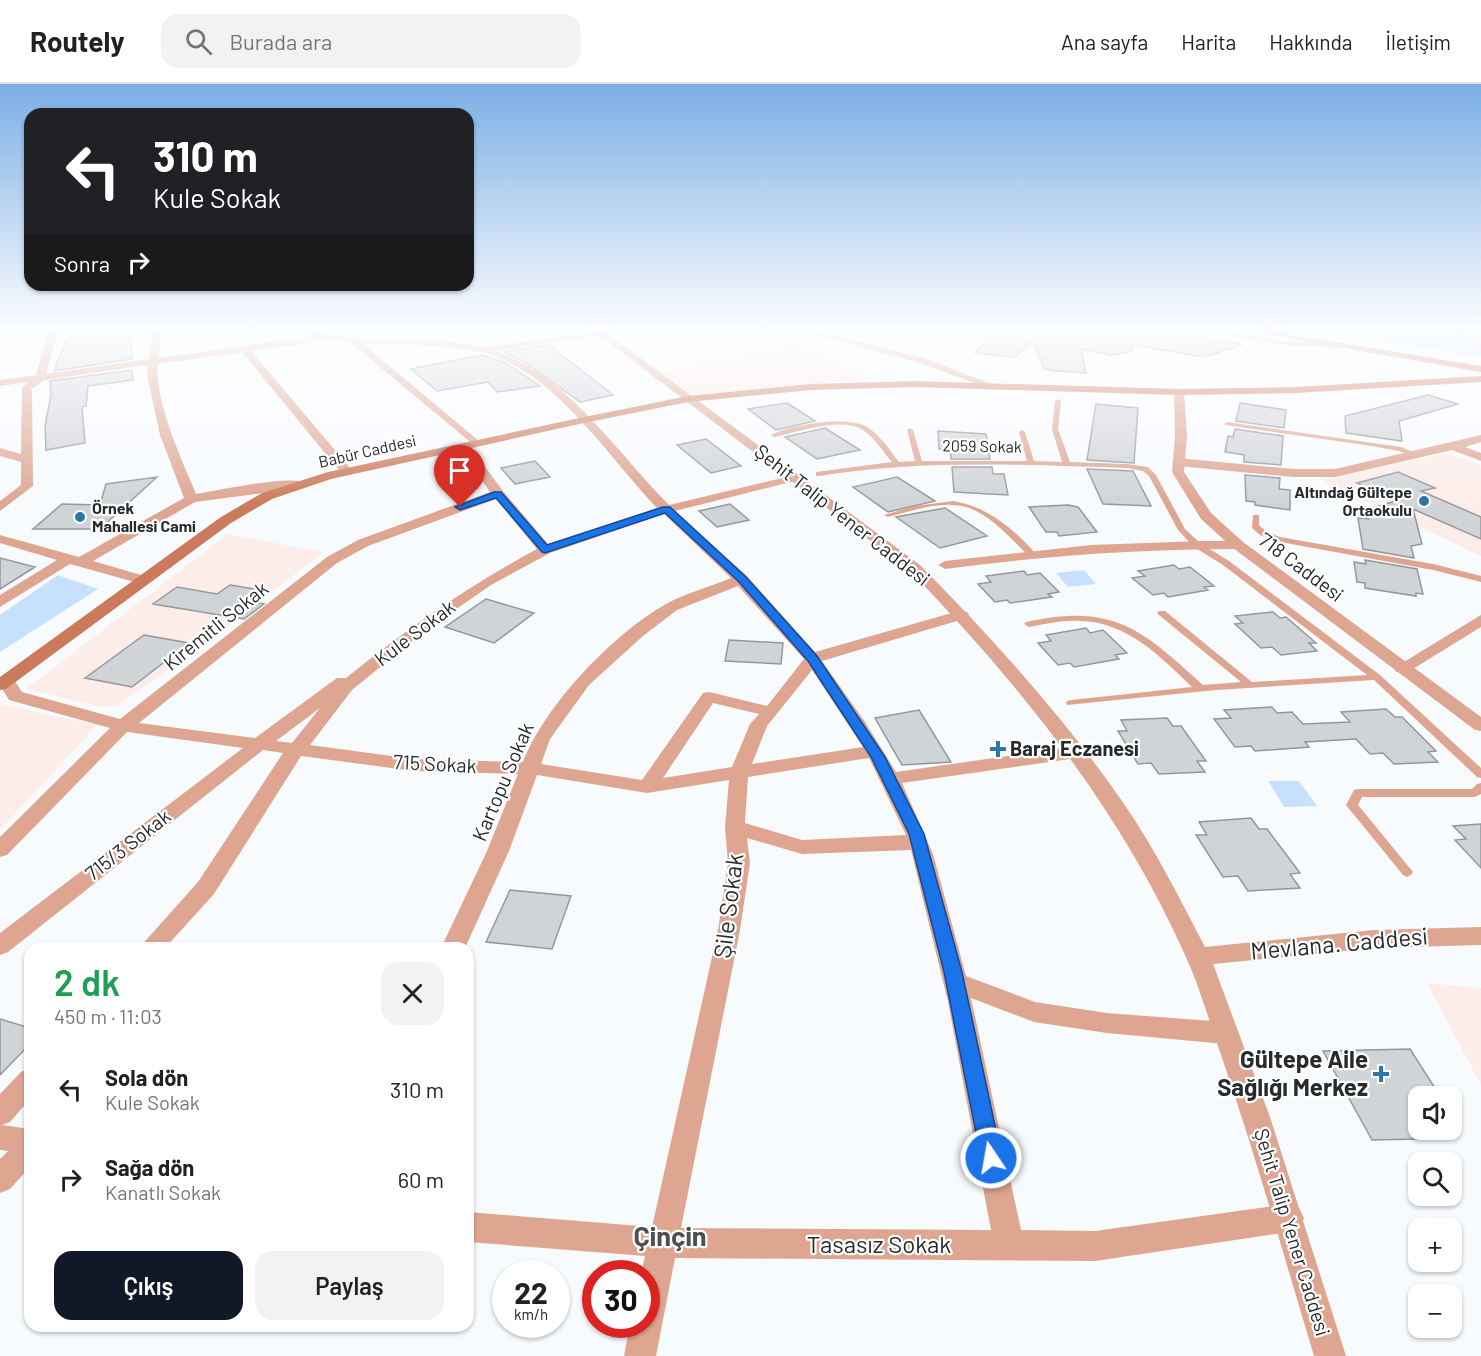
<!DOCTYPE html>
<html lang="tr">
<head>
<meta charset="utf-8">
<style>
	body { margin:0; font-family:Barlow,sans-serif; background:#f2f2f2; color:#202124; height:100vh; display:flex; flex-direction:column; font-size:22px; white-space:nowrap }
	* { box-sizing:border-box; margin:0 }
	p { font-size:20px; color:#757577 }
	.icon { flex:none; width:33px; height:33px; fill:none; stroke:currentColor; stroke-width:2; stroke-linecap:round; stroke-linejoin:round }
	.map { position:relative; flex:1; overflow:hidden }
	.details { position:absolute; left:24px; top:858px; width:450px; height:390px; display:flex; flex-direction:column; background:#fff; border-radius:18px; box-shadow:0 2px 4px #0004 }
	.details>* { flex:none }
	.top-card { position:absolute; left:24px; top:24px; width:450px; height:183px; border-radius:18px; box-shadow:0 2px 4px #0004; background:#202124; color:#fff; overflow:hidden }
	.controls { position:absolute; left:1408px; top:1002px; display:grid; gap:12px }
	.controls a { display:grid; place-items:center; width:54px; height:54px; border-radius:12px; background:#fff; box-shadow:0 2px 4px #0004; font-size:30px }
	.speed { position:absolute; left:492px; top:1176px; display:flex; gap:12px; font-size:30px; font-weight:700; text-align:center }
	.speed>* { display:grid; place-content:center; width:78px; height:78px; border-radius:50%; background:#fff; box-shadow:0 2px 4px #0004; line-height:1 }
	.speed small { font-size:15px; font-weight:400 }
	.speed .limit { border:9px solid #d22; background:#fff; color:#111 }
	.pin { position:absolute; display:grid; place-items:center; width:51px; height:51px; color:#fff; margin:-62px -26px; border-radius:50% 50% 50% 0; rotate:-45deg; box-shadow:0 0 6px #0007 }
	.pin .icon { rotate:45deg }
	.me { position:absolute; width:66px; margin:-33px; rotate:348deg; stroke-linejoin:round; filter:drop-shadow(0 0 4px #0008) }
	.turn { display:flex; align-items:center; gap:21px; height:126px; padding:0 30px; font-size:27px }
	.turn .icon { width:78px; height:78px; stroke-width:2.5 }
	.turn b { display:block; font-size:42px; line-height:51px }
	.then { display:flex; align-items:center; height:57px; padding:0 30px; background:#0003; gap:12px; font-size:22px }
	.round { display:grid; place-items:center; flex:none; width:63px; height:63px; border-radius:18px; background:#f2f2f2 }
	.head { display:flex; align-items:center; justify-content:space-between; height:102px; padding:0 30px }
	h1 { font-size:36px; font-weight:600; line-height:45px; color:#1e9e55 }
	.action { display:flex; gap:12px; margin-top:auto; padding:12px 30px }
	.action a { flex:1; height:69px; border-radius:18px; background:#111827; color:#fff; font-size:24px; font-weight:600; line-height:69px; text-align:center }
	.action a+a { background:#f2f2f2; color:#202124 }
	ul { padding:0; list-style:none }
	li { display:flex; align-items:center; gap:18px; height:90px; padding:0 30px }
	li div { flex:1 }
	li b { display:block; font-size:22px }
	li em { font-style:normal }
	header { display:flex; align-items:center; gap:36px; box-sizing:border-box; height:84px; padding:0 30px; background:#fff; border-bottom:2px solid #e0e0e0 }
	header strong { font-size:28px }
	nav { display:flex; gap:33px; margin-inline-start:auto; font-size:21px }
	.search { width:420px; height:54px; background:#f2f2f2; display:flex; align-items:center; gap:15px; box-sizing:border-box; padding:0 21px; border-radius:18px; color:#757577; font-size:22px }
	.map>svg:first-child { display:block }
</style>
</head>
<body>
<header>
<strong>Routely</strong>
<div class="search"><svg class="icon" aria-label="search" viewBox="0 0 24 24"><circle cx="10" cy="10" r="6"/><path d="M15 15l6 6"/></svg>Burada ara</div>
<nav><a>Ana sayfa</a><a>Harita</a><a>Hakkında</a><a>İletişim</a></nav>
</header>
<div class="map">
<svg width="1481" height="1272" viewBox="0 0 1481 1272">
	<rect width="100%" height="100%" fill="#f8fbfe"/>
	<path fill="#fdede9" d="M798,260L872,295L692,311L662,290V288Z
		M1446,369L1481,381V472L1321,396Z
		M228,450L323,468L232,540L118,621L101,623L26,605Z
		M0,620L97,641L0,746Z
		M1427,899L1481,904V1001Z"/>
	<path fill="#c7e0fe" d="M1306,244H1481V273Z
		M1084,486L1096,500L1068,503L1056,489Z
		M58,491L98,505L0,568V531Z
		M1268,697H1299L1317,722L1284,723Z"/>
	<path fill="#d1d4d7" stroke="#95989b" stroke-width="1.5" d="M72,244H130L132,275L54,287L66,257L70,256Z
		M987,244H1151L1242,261L1203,273L1135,261L1130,268L1111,271L1081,265L1086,289L1057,287L1045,285L1032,257L1015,273L975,269L985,259Z
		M549,261L613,311L580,318L523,277L504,268Z
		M483,271L506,279L540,302L497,308L488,298L437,307L411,285Z
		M132,286L133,296L88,302L86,322L82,323L85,359L46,366L45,342L51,311L50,297Z
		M1428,311L1458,320L1399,337L1402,357L1346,349L1345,332Z
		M787,319L815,337L776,346L748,325Z
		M1240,319L1286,326L1284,344L1236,337Z
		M1096,320L1138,324L1134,379L1087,376Z
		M825,344L836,351L860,366L817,375L785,353Z
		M1235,345L1283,352L1281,381L1244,378V371L1225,368L1228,352L1233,353Z
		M938,347L986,350L990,375H951L950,365H939Z
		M706,355L741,382L711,389L677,361Z
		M535,377L550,393L515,400L501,384Z
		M952,383H992L993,390H1004L1008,411L954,408Z
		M1087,385L1133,387L1151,422L1103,420Z
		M1398,388L1435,404L1421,407L1481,433V455L1413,425L1422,460L1411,462L1414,474L1363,465L1358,434L1369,435L1368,425L1396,417L1357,399Z
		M1245,391L1280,394L1279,405L1290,406V426L1255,421V418L1246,417Z
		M157,393L100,445H33L62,420L100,421L106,400Z
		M897,393L935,417L888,428L853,403Z
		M730,420L749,436L717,443L699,427Z
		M1068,421L1078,423L1097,448L1059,452L1057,448H1046L1029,423Z
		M945,424L987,452L940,464L896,433Z
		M0,474L35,483L0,505Z
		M1365,476L1417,485L1423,510L1416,509V512L1365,504V499L1357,498L1354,478L1366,480Z
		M1174,481L1179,485L1190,483L1214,502L1204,503L1208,506L1168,513L1164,509L1153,511L1132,494L1145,492L1138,487Z
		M1024,487L1027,491L1040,489L1059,508L1048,510L1052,513L1010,519L1007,516L995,518L978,500L991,498L986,492Z
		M230,501L266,507L252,518L264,520L244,535L153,520L177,503L217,510Z
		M486,515L534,529L494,559L445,543Z
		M1273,528L1280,534L1286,533L1316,559H1309L1317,567L1281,571L1272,563L1261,564L1235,540L1243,539L1235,532Z
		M1086,544L1090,549L1103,546L1127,569L1115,571L1119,575L1074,583L1070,579L1058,581L1038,559L1051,557L1046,551Z
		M144,551L189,559L132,603L85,594Z
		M729,556L783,559L781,580L725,577Z
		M1272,623L1277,629L1292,628L1303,640L1350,638L1341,628L1386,625L1395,633H1402L1436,667L1428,668L1438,678L1394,680L1383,669L1370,670L1356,655L1305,658L1309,663L1255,667L1251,662L1235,663L1214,635L1231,634L1224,626Z
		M919,626L951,678L902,681L875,634Z
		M1167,634L1173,642H1181L1206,677H1197L1205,688L1159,690L1151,679L1138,680L1118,647H1127L1121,636Z
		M1251,734L1259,745H1267L1300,789L1290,790L1300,804L1248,807L1238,792L1223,793L1196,751H1207L1199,738Z
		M1481,740V784L1455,756L1466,755L1453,742Z
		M510,806L571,812L552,865L486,858Z
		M0,935L30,944V960L0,991Z
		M1410,965L1440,1012H1419V1055L1372,1056L1323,967Z"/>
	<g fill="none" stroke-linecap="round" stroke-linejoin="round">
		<path fill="#dea691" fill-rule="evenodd" d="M1189,244H1202L1285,257L1341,260L1344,262L1341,264L1285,261Z
			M1395,244L1432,247L1481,244V248L1461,249L1481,255V259L1457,251V249L1432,251Z
			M1058,315L1061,317L1058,345L1070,378L1127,380L1148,383L1156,391L1185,445L1200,459L1229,477L1380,591L1481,684V694L1477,693L1374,596L1216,606L1067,621L1066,619L1067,617L1071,616L1192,603C1160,572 1127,538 1080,537C1063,536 1046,540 1029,543L1024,540L1026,538C1114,519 1141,545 1203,601L1241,598L1159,531L1157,529L1159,527H1165L1252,598L1367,591L1223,481L1194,463L1178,446L1149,392L1143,387L1127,384C1023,381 923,375 819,392H816V388L892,378C883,368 875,354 863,346C843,332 797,348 774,353L771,351C789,341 848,331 867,343C880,351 890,366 899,378L915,377L907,346L910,344L913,346L922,377H1027L1019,348L1022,346L1025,348L1034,377L1062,378L1052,345L1055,317Z
			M1227,338L1401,363L1419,371L1416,373L1399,367L1365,361L1225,341V339Z
			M953,417C986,422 1013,444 1035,469L1034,471H1028C1010,454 990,430 966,423C941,416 912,427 888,433L884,431L915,422Z
			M1253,431H1259V441L1266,447L1280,453L1433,480L1481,492V498L1433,486L1275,457L1260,451L1252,444Z
			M1481,699V710L1475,713H1362L1358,721L1413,788L1411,791L1407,793L1403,791L1346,721L1354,706L1358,705H1472L1477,700Z"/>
		<path fill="#dea691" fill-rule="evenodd" d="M49,244H58L46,290L149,275L153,244H162L159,274L314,252L282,244H300L340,252L444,257L484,263L625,244H651L496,267C569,293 616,368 669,421L799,390V396L675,427L747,492L815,568L955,528H967L969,531L967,534L822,577L865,638L896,688L1077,662L1086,668L1077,674L902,699L933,770L966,892L1035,918L1107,929L1225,938L1234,941L1238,949L1234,957L1225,960L1107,949L1034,938L971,914L1021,1146L1095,1147L1289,1120L1299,1124L1304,1134L1299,1144L1289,1148L1095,1177L675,1174L656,1272H624L630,1240H646V1190H641L645,1172L468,1158V1128L652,1143L718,846L728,779L725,743L729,696L647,709L537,691L509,767L465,864H441L487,767L518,690L414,687L301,672L214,810L165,864H139L198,798L283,669L263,666L8,868L0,871V849L243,664L127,648L7,771L0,773V753L110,644L9,616L0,601V593H12L22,608L120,635L327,473L358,456L490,408L458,362L460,360H468L503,407L548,460L657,424C609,374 552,284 481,268C442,260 401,261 362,259L479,357L481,359L475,362L350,258L320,254L316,258L251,267L351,385V391H343L242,268L158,280C154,317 182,376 196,410C215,407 296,389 308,400L302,404L195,418L93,477L148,493L150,496L148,499H138L70,480L0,523V511L57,476L0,459V451L79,473L184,414L160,351L147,291L148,281L44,296L32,305L33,402L0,427V417L21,401V378L0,372V364L21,370L22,304L28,298L0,302V296L36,291ZM496,415L537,465C468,502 407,545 346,594H337L255,654L139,639L337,479L368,462ZM664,430L731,494C710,503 686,509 666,520C613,550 545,621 523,678L414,675L310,661L352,606L423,548L491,501L550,469ZM738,502L804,575L767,622L709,608L703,609L642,696L541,680L550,655L589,601L643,552L677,526ZM812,586L863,663L752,680L767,642ZM713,619L759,630L750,640L732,683L663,694ZM320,624L292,659L276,657ZM869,674L906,751L802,756L745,739L748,693ZM747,754L802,770L911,766L948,918L991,1146L681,1144L740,846L750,779Z
			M789,244H805L923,274L997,302L988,304L917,278Z
			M1481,351V358L1465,363L1481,369V377L1452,366L1335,393H1294L1178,382L1172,378L1178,374L1294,385H1335Z
			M1201,457H1238L1245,461L1238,465C1140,465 1042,472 945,485L938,481L945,477L1091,461Z
			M1481,531V543L1408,588H1396L1394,584Z
			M30,984V1015L10,1038L2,1041L30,1045V1083L10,1105L0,1109V1075L8,1067L0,1066V1010L21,988Z"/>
		<path fill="#dea691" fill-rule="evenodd" d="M590,244H600L920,481C993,555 1065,634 1124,720C1155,765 1180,815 1205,863L1374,846L1481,843V861L1374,864L1213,880L1270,1033L1346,1272H1314C1283,1169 1254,1066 1219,965C1208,934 1199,901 1185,871C1120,725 1020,601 910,487Z
			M1179,305L1184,308L1187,352L1184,388L1211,429L1243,458L1481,633V647L1475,646L1233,464L1201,435L1172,388L1175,352L1174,308Z"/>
		<path fill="#cb7b5c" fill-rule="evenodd" d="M1230,244H1252L1481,282V288Z
			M1481,292V298L1296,309L1179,311L914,303L811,306L688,318L584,339L331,395L272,415L231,439L6,605L0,606V593L221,433L262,409L328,388L584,333L688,312L811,300L914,297L1179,305L1296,303Z"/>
	</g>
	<linearGradient id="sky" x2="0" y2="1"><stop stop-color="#7baee5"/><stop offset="0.58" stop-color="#fcfdff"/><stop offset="1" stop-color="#fcfdff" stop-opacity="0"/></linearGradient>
	<rect width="1481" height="422" fill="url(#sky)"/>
	<path fill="#1a73e8" stroke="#114b97" stroke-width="1.5" d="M494,408H501L547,461L663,423H670L746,493L817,572L885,673L924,750L962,888L1002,1074L999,1081L991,1084L984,1081L981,1074L944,888L909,750L871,673L808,577L738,497L665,429L545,469L542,468L496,414L460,426L455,423Z"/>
	<g fill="#2c77aa" stroke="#fff" stroke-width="2">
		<circle cx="1424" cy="417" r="6"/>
		<circle cx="80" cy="433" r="6"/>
		<path d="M995 656h6v6h6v6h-6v6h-6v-6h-6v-6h6z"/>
		<path d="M1378 981h6v6h6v6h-6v6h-6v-6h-6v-6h6z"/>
	</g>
	<g text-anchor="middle" stroke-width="4.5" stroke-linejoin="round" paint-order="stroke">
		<g font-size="16" fill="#282a2b" stroke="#fff">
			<text transform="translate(982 362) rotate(1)" y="6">2059 Sokak</text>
			<text transform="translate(367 367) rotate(-13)" y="6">Babür Caddesi</text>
		</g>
		<g font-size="16" font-weight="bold" fill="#282a2b" stroke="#fff" text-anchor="end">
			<text x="1412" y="414">Altındağ Gültepe<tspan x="1412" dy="18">Ortaokulu</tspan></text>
			<text x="92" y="430" text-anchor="start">Örnek<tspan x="92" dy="18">Mahallesi Cami</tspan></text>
		</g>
		<g font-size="20" fill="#282a2b" stroke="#fff">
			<text transform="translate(842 431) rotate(38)" y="7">Şehit Talip Yener Caddesi</text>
			<text transform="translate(1301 483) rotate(37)" y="7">718 Caddesi</text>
			<text transform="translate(216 542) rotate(-39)" y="7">Kiremitli Sokak</text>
			<text transform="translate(415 549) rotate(-37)" y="7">Kule Sokak</text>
			<text transform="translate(435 680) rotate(3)" y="7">715 Sokak</text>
			<text transform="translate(503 698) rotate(-67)" y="7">Kartopu Sokak</text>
			<text transform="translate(128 761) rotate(-38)" y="7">715/3 Sokak</text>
			<text transform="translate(1292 1148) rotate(73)" y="7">Şehit Talip Yener Caddesi</text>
		</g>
		<g font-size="20" font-weight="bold" fill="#282a2b" stroke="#fff" text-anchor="start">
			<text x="1010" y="672">Baraj Eczanesi</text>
		</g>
		<g font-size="24" fill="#282a2b" stroke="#fff">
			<text transform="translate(729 822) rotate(-83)" y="8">Şile Sokak</text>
			<text transform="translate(1339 860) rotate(-5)" y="8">Mevlana. Caddesi</text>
			<text x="879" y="1169">Tasasız Sokak</text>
		</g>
		<g font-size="24" font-weight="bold" fill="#282a2b" stroke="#fff" text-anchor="end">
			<text x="1368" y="984">Gültepe Aile<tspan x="1368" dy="28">Sağlığı Merkez</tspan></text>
		</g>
		<g font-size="27" font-weight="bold" fill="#4d5052" stroke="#fff">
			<text x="670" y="1162">Çinçin</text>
		</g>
	</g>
</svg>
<div class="controls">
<a><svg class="icon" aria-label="sound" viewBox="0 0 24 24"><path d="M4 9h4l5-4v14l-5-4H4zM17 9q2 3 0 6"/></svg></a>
<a><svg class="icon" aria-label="search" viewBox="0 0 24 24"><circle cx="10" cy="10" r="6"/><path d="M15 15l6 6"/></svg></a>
<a>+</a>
<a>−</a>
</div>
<div class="speed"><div>22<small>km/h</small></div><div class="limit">30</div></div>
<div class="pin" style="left:460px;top:423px;background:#d93025"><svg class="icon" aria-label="arrive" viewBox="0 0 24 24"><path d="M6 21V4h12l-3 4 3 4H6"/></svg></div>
<svg class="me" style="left:991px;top:1074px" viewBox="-20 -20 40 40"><circle r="17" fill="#1a73e8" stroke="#fff" stroke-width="3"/><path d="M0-11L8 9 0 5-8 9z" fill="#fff"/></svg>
<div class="top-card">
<div class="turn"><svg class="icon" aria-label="left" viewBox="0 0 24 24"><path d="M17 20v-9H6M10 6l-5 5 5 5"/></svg><div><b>310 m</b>Kule Sokak</div></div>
<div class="then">Sonra<svg class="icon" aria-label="right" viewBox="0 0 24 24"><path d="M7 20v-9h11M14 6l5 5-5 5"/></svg></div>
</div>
<section class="details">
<div class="head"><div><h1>2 dk</h1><p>450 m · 11:03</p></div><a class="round"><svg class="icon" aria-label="close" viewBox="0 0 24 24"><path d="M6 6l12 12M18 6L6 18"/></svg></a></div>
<ul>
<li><svg class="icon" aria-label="left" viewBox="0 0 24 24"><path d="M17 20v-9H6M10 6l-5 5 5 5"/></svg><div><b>Sola dön</b><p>Kule Sokak</p></div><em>310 m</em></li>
<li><svg class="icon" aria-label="right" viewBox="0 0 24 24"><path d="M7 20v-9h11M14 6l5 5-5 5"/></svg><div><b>Sağa dön</b><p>Kanatlı Sokak</p></div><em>60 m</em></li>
</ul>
<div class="action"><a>Çıkış</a><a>Paylaş</a></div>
</section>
</div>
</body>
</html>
